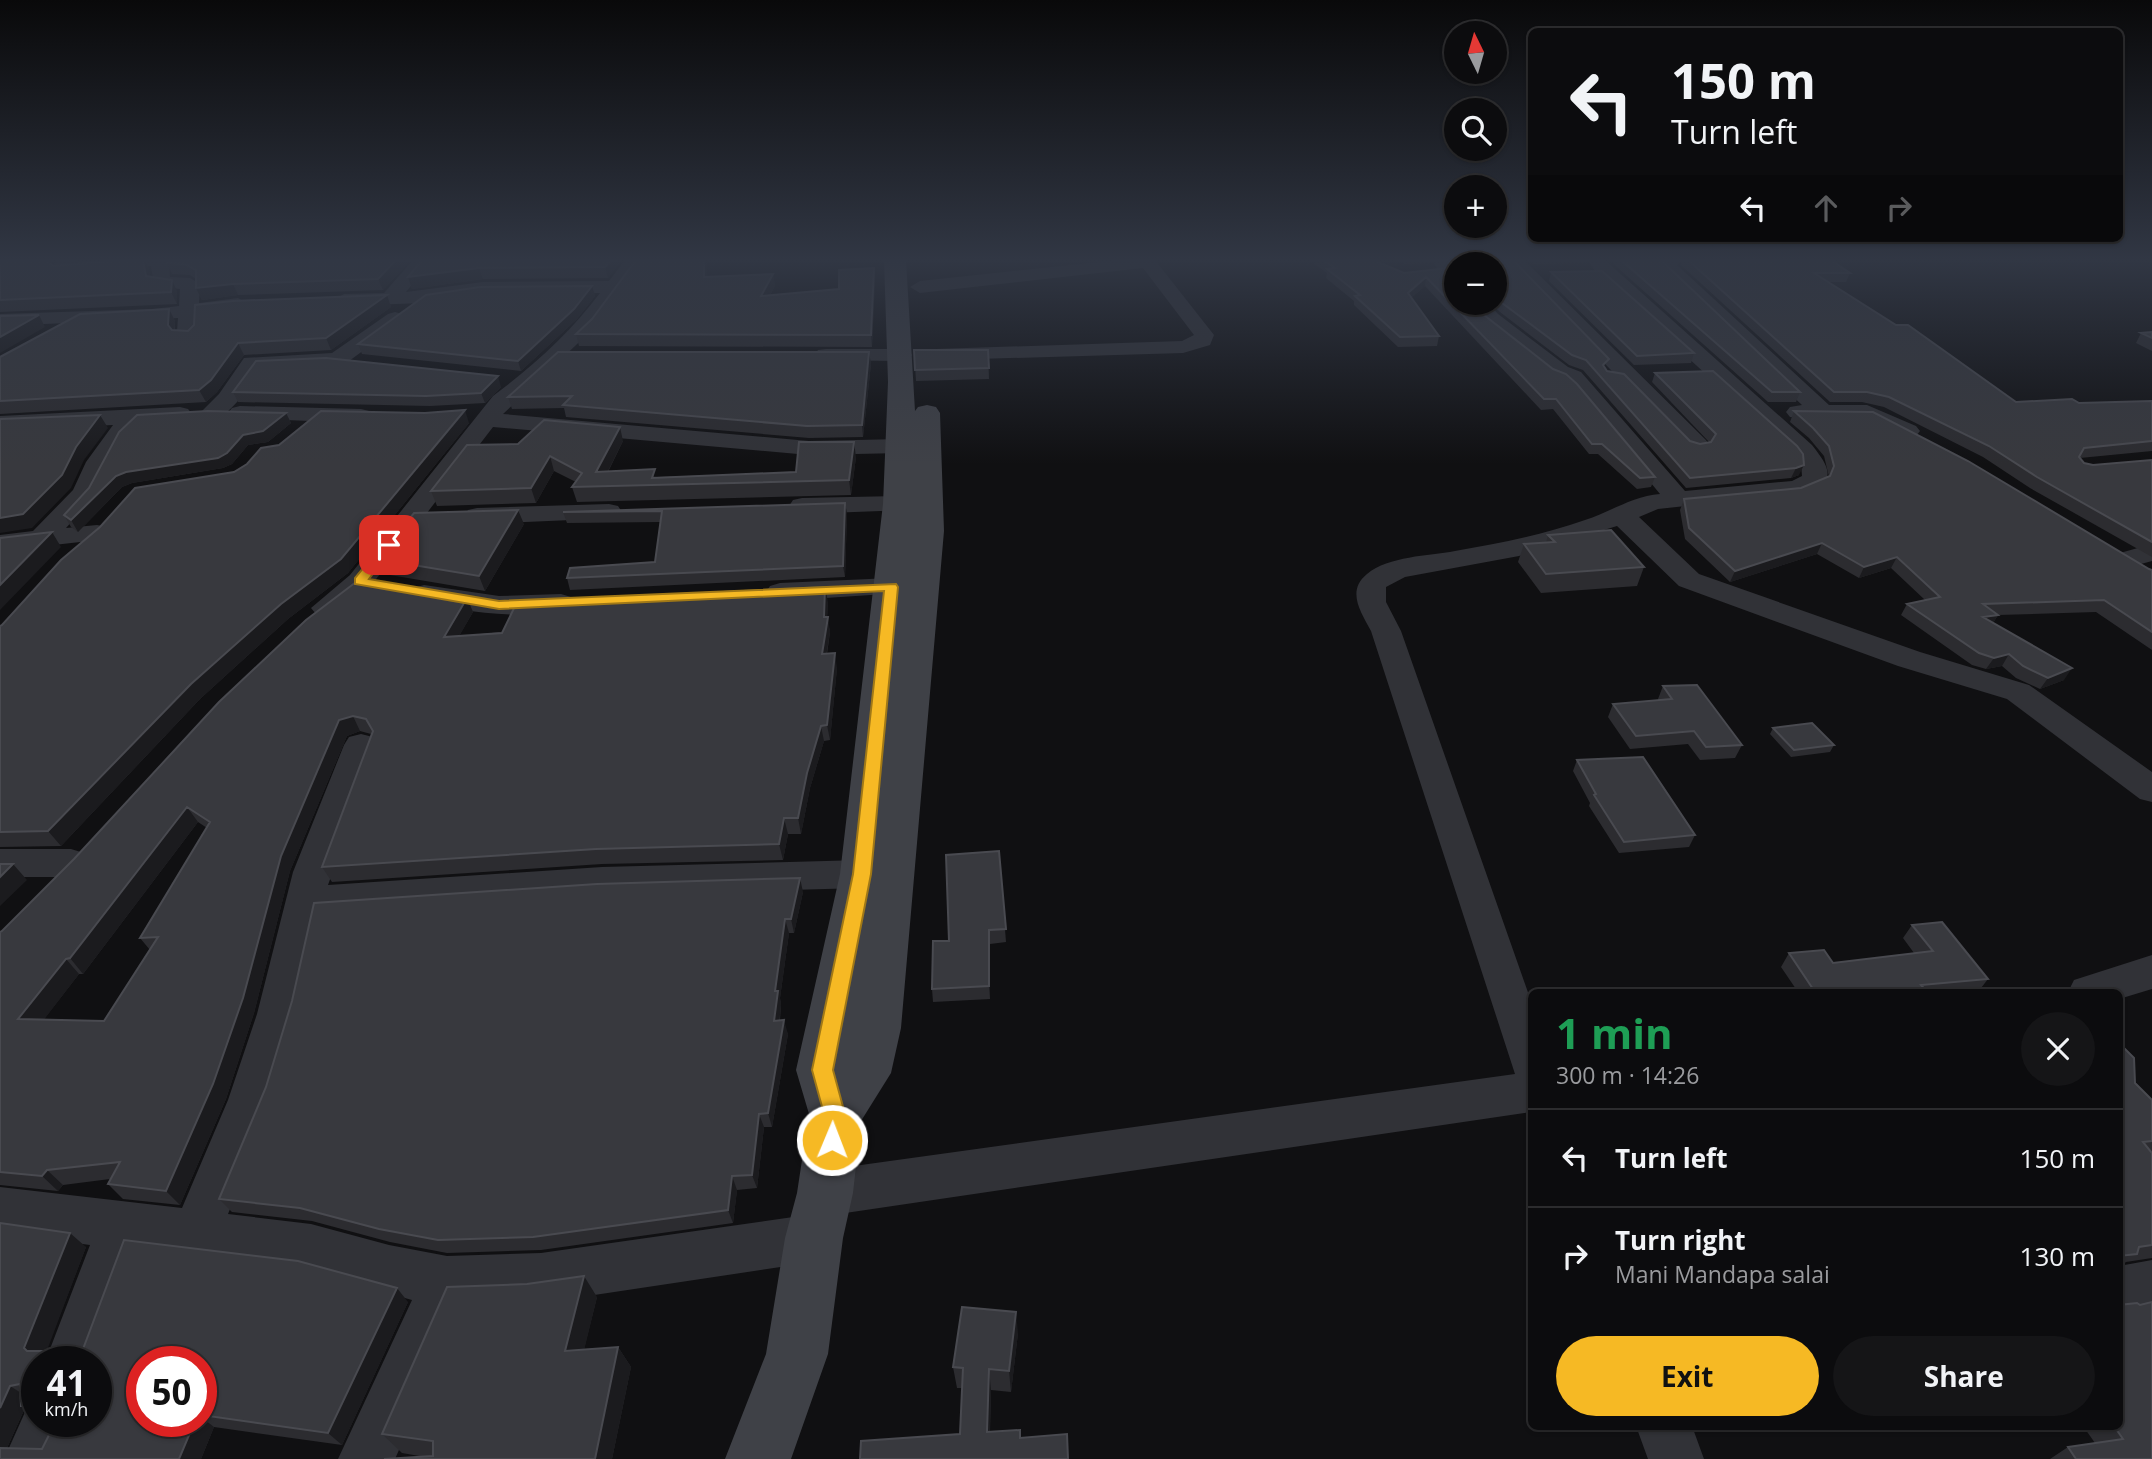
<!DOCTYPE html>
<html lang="en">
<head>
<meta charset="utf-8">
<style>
	body { margin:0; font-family:"Open Sans",sans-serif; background:#151517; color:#f1f3f6; height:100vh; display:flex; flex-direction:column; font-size:26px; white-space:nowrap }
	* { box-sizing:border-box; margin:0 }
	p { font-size:23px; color:#9a9b9e }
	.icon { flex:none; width:38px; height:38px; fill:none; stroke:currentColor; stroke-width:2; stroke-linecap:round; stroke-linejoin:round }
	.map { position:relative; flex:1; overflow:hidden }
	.panel { position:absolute; left:1528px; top:989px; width:595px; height:441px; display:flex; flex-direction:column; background:#0c0c0e; border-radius:10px; box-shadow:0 2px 5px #0004,0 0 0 2px #2c2c2e }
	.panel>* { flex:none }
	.banner { position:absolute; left:1528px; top:28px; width:595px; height:214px; border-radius:10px; box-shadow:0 2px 5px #0004,0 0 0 2px #2c2c2e; background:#0c0c0e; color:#f1f3f6; overflow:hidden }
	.needle { width:46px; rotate:355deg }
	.fabs { position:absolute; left:1444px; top:21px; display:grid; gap:14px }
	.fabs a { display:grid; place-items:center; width:63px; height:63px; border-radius:50%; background:#0c0c0e; box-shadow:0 2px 5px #0004,0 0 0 2px #2c2c2e; font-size:35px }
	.speed { position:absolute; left:21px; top:1346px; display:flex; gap:14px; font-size:35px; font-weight:700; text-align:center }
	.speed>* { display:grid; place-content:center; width:91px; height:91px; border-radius:50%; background:#0c0c0e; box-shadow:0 2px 5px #0004,0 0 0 2px #2c2c2e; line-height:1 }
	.speed small { font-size:18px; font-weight:400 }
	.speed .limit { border:10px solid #d22; background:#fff; color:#111 }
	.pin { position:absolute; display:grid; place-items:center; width:60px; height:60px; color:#fff; margin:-30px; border-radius:14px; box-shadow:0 4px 10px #0006 }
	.me { position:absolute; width:77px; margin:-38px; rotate:1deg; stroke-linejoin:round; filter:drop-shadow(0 0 5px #0008) }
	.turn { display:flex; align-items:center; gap:24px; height:147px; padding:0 28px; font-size:32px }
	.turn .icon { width:91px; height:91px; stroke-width:2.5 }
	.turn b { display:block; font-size:49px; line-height:60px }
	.lanes { display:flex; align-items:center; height:66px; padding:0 28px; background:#0003; justify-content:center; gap:35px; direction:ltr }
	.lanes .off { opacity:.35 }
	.round { display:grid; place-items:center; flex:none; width:74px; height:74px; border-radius:37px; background:#151517 }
	.headline { display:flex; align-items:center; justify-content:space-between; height:119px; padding:0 28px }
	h1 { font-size:42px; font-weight:700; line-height:52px; color:#1e9e55 }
	.action { display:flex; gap:14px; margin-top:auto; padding:14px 28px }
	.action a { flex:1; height:80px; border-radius:42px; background:#f6b924; color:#111; font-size:28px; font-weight:700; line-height:80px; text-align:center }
	.action a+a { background:#151517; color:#f1f3f6 }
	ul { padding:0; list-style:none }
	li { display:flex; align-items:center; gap:21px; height:98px; padding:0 28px; border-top:2px solid #2c2c2e }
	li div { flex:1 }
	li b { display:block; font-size:26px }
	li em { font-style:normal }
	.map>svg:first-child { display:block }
</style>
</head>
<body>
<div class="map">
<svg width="2152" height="1459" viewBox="0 0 2152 1459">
	<rect width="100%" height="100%" fill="#101012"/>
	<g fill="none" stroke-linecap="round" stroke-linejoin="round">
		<path fill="#313237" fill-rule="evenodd" d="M57,260H75L74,262L169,260L170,277L190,278L200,284L199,303L238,298L248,304L238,310L198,315L197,331L194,335H180L177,331L178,318L0,326V314L153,309L179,306L180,289L154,286L151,266L60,275L51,269Z
			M413,260H432L406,292L483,282L609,281L625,260H643L593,329L503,414L809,441L902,439L911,441L914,446L911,451L902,453L809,455L493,427L370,587L336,614L326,617L316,614L311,608L350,575L493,396C533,366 570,333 600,293L483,294L422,303L344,306L334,300L344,294L384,293Z
			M1118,260H1155L1214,335L1210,345L1183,353L944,360L936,359L933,354L936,349L1182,341L1194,335L1143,268L920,293L910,287L920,281Z
			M1437,260H1459L1454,265L1456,285C1446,282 1440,272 1434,264Z
			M1505,260H1524L1706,440L1709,445L1706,450L1697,452L1688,450Z
			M1587,260H1605L1812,445C1831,469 1837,481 1805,493L1658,509L1639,517L1699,574L1920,652L2029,685L2152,772V802L2140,799L2007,699L1898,666L1679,586L1617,526L1519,556L1405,577L1386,587V602L1401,631L1531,1001V1112L825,1216L808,1209L801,1193L808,1177L825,1170L1515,1074L1371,631C1361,612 1346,591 1367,574C1389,556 1428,556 1455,551C1499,543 1543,535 1585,520C1610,512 1633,496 1660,494L1576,392L1565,382L1552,377L1484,322L1468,303H1488L1498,314L1568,367L1581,372L1685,491L1792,481L1802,476L1801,464L1794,455L1598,275Z
			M1662,260H1681L1677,265L1829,405H1867L1916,426L1920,431L1916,436H1900L1863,419L1790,417L1786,412L1790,407L1802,405L1660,270L1658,266Z
			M395,312L402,314L405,318L402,322L345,364L259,369C246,387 231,423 205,417L201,412L219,394L244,358L332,353L388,314Z
			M826,349H901L909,350L912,355L909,360L901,361L818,360L815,355L818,350Z
			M240,406L361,409L369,411L373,416L369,421L361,423L232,418L228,413L232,408Z
			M180,407L188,409L192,414L188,419L142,423L123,441L93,498L66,528L97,525L107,527L110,533L107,539L0,551V535L33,531L73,490L86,462L113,425L0,430V416Z
			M898,496L907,498L911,504L907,510L802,514L793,512L789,506L793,500L802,498Z
			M609,504L618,506L622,512L618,518L477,524L468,522L464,516L468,510L477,508Z
			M2152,544V561L2130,567L2120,565L2116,559L2120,553Z
			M891,578L901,581L905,587L901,593L780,601L770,598L766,592L770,586L780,583Z
			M424,585L499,596L561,594L571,597L576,603L571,609C525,621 460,612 414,600L410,594L414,588Z
			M361,734L373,737L378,745L328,885L602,867L862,860L875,864L881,874L875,884L862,888L602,895L321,915L299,1014L274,1100L228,1214L311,1224L389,1245L447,1256L541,1253L814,1214L831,1221L839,1238L831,1255L814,1262L541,1303L462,1306L395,1459H338L412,1300L311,1272L138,1251L96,1368V1362H45L90,1245L0,1233V1187L182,1208L228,1100L257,1014L293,872L344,745L349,737Z
			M0,849H71L84,853L90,863L84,873L71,877H0Z
			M2152,955V989L2119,999V992H2068L2074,980Z
			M2152,1260V1310L2119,1318V1266Z
			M37,1399V1421H78L61,1459H4L30,1401Z
			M1636,1426H1692L1704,1459H1648Z"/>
		<path fill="#3f4147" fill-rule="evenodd" d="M884,260H906L915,411L918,407L927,405L936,407L940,413L944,531L901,1028L891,1073L861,1121L853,1193L843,1238L828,1354L791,1459H725L766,1354L785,1238L797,1193L809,1114L796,1070L840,874L883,504L888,382Z"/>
	</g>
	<path fill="#2c2c30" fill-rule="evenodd" d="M0,260L52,265L54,266L122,260H144L149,269L150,277L177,291V304L0,312Z
		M411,260L383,290L238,295L202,300L196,288V279L190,275L172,274L167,263Z
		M422,260H622L608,278L483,279L412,289L408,277Z
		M707,260V277L773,274L775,286L770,295L839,289L874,268L875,279L872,347L579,346L576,334L592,319Z
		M1309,260H1373L1404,273L1456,267V303L1484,315L1655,477L1651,487L1637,489L1598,454H1589L1553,409L1541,410L1425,286L1411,298L1439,336L1437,346L1398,347L1354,305V301L1326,278L1327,273Z
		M1394,260H1513L1607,371L1690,441L1700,444L1709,442L1652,382L1655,373L1797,446L1799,475L1791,478L1686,488L1583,370L1569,365L1500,312L1491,303H1494V264L1456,265L1450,262L1405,264Z
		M1527,260H1587L1586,263L1533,264Z
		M1609,260H1661L1800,392L1796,402H1768Z
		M1682,260H1831L1850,273L1846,282H1828L2016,402L2079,403L2152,401V451L2080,458L2084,463L2093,465L2152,460V557L2030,488L1983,457L1884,407L1862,402H1830L1681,265Z
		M1551,272L1694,353L1691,363L1634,365L1549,281Z
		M592,286L595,296L577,319L521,371L362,354L358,344Z
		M387,295L391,307L331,350L244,355L217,392L206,402L0,414V357L169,309L175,321V331H188Z
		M2152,332V351L2136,343L2141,333Z
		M914,350H988L989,379L916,381Z
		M869,352L871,364L863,437L809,438L566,417L564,408L512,409L508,397Z
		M501,387L485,403L430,406L238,402L233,392Z
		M1794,411L2152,570V650L2096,612L1998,615L1993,623L2064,680L2040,689L2016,678L2002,666L1986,669L1972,665L1901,615L1907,604L1925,600L1891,568L1859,578L1817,554L1730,582L1685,539L1680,510L1684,499L1801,488L1829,477L1824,456L1809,438L1790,422Z
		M286,413L291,423L268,442L248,445L232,464L223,468L132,483L122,487L78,532L71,527L64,515L89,488Z
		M469,423L348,573L288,619L200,699L61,846L0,847V626L234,472Z
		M623,441L608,472L657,477L796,472L856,457L851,495L577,502L572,487L576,482L554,471L536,503L437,506L431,491L467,445Z
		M845,503L847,514L845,577L570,590L567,578L655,562L660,522L567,523L563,512Z
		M524,524L485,591L384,574L377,559Z
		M1548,535L1644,567L1637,586L1541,593L1518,562L1524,544L1546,543Z
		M467,598L473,612L459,636L828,602L827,617L830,632L827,654L837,668L830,740L824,741L810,788L801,834H788L783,860L602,864L332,882L322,867L371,734L360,731L347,736L290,871L254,1013L226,1099L180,1205L123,1199L108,1184L110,1179L63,1185L58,1191L0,1185V932ZM198,822L207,828L140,938L150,950L104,1021L44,1019L79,974H83Z
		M1663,686L1742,745L1735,758L1700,760L1688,744L1630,749L1608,717L1613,704L1658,701V699Z
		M1773,728L1834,745L1830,752L1791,757L1770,734Z
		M1577,760L1695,835L1689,847L1619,853L1589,806L1590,803L1573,771Z
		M999,851L1006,942L990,944V999L933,1002L932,989L949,941Z
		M803,892L794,933H789L780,998L781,1005L780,1020L788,1034L772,1127H764L757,1188L737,1190L733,1223L541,1250L447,1253L390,1242L312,1221L232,1212L219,1199Z
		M1912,925L1988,979L1978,992H1798L1781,967L1789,953L1833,963L1914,953L1903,938Z
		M2119,1043L2135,1083L2152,1100V1258L2126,1262L2119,1268Z
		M0,1223L86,1247L46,1351H76L81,1355L408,1302L342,1445L214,1427L201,1459H0ZM37,1362L96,1421L42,1449L7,1448L25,1408L37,1416ZM142,1362H201V1421Z
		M597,1297L584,1349L618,1347L631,1367L612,1459H384L425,1457L402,1453L382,1434Z
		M2140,1305L2152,1459H2050L2068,1447L2095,1443L2083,1426H2119Z
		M1018,1333L1011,1392L991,1390L990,1432L1021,1438L960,1434L962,1388H957L953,1367Z"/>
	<path fill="#1b1b1e" d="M43,260H55L48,270Z
		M143,260L149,269L152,288L146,276Z
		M396,260H411L383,290L378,279Z
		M611,260H622L608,278L605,267Z
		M704,260H707V289L704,277Z
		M479,268L483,279L412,289L408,277Z
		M874,268L875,279L872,347L871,335Z
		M773,274L775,286L763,307L761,296Z
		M1426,277L1425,286L1406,302L1408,293Z
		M172,280L177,291V304L171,292Z
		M233,284L238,295L202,300L196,288Z
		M592,286L595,296L577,319L521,371L518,361Z
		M387,295L391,307L331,350L326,338Z
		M169,309L175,321L174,337L168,325Z
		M39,315L45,327L0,353V337Z
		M238,343L244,355L217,392L206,402L199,390Z
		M869,352L871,364L863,437L862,425Z
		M498,376L501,387L485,403L481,393Z
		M465,410L469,423L348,573L288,619L200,699L61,846L48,831L191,684Z
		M286,413L291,423L268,442L248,445L232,464L223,468L132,483L122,487L78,532L71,520L116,476L126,472L243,435Z
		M100,415L108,428L84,460L71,488L32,528L0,533V518L76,447Z
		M620,427L623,441L600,487L596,472Z
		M854,442L856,457L851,495L849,480Z
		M550,456L554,471L536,503L531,488Z
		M1804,465L1799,475L1791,478L1796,468Z
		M845,503L847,514L845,577L843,566Z
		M518,510L524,524L485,591L479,576Z
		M52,532L61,547L0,610V585Z
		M1822,543L1817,554L1730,582L1735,571Z
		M1897,557L1891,568L1859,578L1864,567Z
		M825,587L828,602L827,623L828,617L830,632L824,669L822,654Z
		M467,598L473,612L450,652L444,637Z
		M1998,615L1991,626L1983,617Z
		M835,653L837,668L830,740L827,725Z
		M2009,654L2002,666L1986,669L1994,658Z
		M2072,668L2064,680L2040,689L2048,678Z
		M353,716L360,731L347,736L290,871L254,1013L226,1099L180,1205L166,1191L281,856L339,720Z
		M821,726L824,741L810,788L801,834L798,818L807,773Z
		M187,807L198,822L83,974L70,958Z
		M784,818L788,834L783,860L779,844Z
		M13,864L27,880L0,906V877Z
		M800,878L803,892L794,933L791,919Z
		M785,919L789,933L780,998L781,1005L778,1034L774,1021L775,991Z
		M989,930L990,944V999L989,986Z
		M66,959L79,974L33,1034L18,1019Z
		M784,1020L788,1034L772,1127L768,1113Z
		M759,1114L764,1127L757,1188L752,1175Z
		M47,1170L63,1185L58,1191L42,1176Z
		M732,1176L737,1190L733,1223L728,1210Z
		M70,1233L86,1247L43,1361L27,1351L24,1348Z
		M584,1276L597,1297L579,1371L565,1351Z
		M397,1288L408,1302L342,1445L328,1433Z
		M1016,1312L1018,1333L1011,1392L1009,1371Z
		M618,1347L631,1367L612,1459H595Z
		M989,1369L991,1390L989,1452L987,1432Z
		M10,1386L29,1398L21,1406L25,1408L2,1459H0V1408Z
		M201,1417L214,1427L201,1459H179L195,1421H201Z"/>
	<path fill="#38393e" stroke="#494a50" stroke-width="2" fill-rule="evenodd" d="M0,260H44L54,266L122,260H143L146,276L172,280L171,292L0,300Z
		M167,260H396L378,279L233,284L196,288V270L185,264L167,263Z
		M422,260H611L605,267L479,268L408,277Z
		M636,260H704V277L773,274L761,296L839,289V270L874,268L871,335L576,334L592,319Z
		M1323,260H1373L1404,273L1456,267V303H1474L1484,315L1553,369L1566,374L1577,384L1655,477L1640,478L1602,444H1592L1556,399H1544L1426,277L1408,293L1439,336L1400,337L1355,296L1360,295L1327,269L1335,268Z
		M1460,260H1513L1609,359L1603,365L1607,371L1624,374L1690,441L1700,444L1711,442L1716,434L1655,373L1713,371L1797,446L1803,454L1804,465L1796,468L1690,478L1586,360L1572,355L1502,303L1494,295V264H1460Z
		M1621,260H1661L1800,392H1772Z
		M1688,260H1831L1850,273H1814L1896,325H1908L2016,402L2072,399L2079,403L2152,401V441L2084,448L2079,457L2084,463L2093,465L2152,460V542L2037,477L1989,446L1889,397L1867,392H1834Z
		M1602,271L1694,353L1637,356L1551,272Z
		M592,286L574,309L518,361L358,344L426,295L480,287Z
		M387,295L326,338L238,343L211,380L199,390L0,401V357L80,314L169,309L168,325L172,330L188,331L194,325L195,305L233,301Z
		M39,315L0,337V316Z
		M2152,332V338L2141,333Z
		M914,350H988L989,368L915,370Z
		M558,352H869L862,425L807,426L563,405L572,396L508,397Z
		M326,358L498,376L481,393L426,396L233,392L256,361Z
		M465,410L341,559L281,604L191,684L48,831L0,832V626L2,625L61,560L100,527L135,488L234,472L247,464L261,448L279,445L321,411L425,413Z
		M208,411L286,413L263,431L243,435L227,453L218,458L126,472L116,476L71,520L64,515L89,488L119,432L137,415Z
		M1794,411L1873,412L1968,461L2149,569L2152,570V632L2104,600L1983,604L1998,615L1983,617L2072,668L2048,678L2023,666L2009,654L1994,658L1979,653L1907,604L1940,597L1897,557L1864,567L1822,543L1735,571L1689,528L1684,499L1801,488L1830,476L1834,466L1829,446L1813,428Z
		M100,415L76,447L62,475L23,514L0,518V419Z
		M544,420L620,427L596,472L655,469L652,478L796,472L799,442H854L849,480L572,487L582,473L550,456L531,488L431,491L467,445L518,444Z
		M845,503L843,566L567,578L570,568L655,562L662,511L563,512Z
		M518,510L479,576L377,559L414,513Z
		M1611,530L1644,567L1546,574L1524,544L1555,542L1548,535Z
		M52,532L0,585V538Z
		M360,579L467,598L444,637L502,633L517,602L825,587L824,617H828L822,654L835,653L827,725L821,726L807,773L798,818H784L779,844L596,849L322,867L373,731L366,719L353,716L339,720L281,856L243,998L213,1084L166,1191L108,1184L120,1162L47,1170L42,1176L0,1172V932L2,931L74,859L219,702L306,620ZM187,807L210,822L140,938L158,937L104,1021L18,1019L66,959L70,958Z
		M1697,685L1742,745L1706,747L1694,731L1636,736L1613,704L1672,699L1663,686Z
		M1812,723L1834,745L1794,750L1773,728Z
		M1643,757L1695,835L1624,842L1594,795L1596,794L1577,760Z
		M999,851L1006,929L989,930V986L932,989L933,941H949L946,855Z
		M0,864H13L0,877Z
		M800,878L791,919H785L775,991H778L774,1021L784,1020L768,1113L759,1114L752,1175L732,1176L728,1210L533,1237L438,1240L379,1229L300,1208L219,1199L266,1087L292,1001L314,903L597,884Z
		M1942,922L1988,979L1921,985L1927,992H1815L1789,953L1824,950L1833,963L1933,951L1912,925Z
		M2119,1043L2134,1058L2135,1083L2152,1100V1141L2143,1142L2152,1153V1245L2139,1247L2137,1254L2119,1256Z
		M0,1223L70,1233L24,1348L27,1351H76L77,1356L80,1357L124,1240L298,1261L397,1288L328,1433L201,1415V1362H142V1421H195L179,1459H0V1448L42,1449L56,1421H96V1362H37V1406H21L20,1384L10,1386L0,1408Z
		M584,1276L565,1351L618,1347L595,1459H384L433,1456V1441L382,1434L447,1287L527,1284Z
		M2152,1302V1459H2076L2068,1447L2123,1439L2114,1426H2119V1305L2137,1303L2140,1305Z
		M962,1307L1016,1312L1009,1371L989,1369L987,1432L1020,1430V1438L1067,1434L1068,1459H860L861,1441L960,1434L963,1368L953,1367Z"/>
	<linearGradient id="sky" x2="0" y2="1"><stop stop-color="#09090a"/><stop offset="0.56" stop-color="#313744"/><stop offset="1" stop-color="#313744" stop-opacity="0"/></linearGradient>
	<rect width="2152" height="464" fill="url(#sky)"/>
	<path fill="#f6b924" stroke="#a07817" stroke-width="2" d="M389,541L395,545L369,579L499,601L896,584L898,587L871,874L833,1070L845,1114L839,1148L832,1151L824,1148L821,1140L824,1114L812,1070L853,874L884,591L499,609L355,584V578L384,542Z"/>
</svg>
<div class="fabs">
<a><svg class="needle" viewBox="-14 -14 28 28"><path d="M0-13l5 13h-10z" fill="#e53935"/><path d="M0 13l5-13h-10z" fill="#9a9b9e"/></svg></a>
<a><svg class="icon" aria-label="search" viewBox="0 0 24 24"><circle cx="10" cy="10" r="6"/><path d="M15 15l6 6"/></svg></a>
<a>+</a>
<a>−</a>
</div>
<div class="speed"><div>41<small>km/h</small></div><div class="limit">50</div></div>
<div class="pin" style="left:389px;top:545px;background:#d93025"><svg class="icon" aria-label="arrive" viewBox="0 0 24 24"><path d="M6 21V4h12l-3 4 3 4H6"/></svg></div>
<svg class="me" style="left:832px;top:1140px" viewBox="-20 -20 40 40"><circle r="17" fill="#f6b924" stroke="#fff" stroke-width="3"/><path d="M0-11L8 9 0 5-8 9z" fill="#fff"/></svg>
<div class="banner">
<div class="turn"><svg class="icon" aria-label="left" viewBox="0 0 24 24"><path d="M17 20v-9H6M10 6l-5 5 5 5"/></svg><div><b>150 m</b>Turn left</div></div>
<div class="lanes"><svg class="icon" aria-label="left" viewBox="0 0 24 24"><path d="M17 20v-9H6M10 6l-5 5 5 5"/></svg><svg class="icon off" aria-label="ahead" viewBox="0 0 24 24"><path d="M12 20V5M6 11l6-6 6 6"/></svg><svg class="icon off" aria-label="right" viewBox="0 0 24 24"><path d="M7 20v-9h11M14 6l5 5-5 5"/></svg></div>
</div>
<section class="panel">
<div class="headline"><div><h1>1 min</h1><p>300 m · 14:26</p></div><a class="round"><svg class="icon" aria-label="close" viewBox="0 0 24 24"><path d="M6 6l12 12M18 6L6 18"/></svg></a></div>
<ul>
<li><svg class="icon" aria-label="left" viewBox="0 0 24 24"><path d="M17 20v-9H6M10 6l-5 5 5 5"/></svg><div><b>Turn left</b></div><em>150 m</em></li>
<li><svg class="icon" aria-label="right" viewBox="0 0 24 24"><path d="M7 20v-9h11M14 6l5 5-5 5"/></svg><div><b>Turn right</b><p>Mani Mandapa salai</p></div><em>130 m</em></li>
</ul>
<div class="action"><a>Exit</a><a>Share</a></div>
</section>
</div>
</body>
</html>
